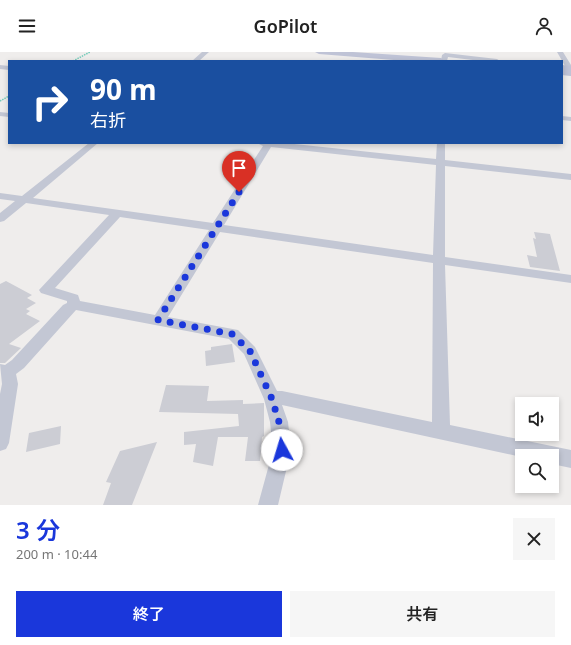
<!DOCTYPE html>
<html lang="ja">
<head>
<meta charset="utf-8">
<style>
	body { margin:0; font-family:"Noto Sans","Noto Sans JP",sans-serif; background:#f6f6f6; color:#222; height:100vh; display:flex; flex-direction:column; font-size:15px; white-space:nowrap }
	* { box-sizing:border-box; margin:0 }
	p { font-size:13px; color:#767676 }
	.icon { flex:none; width:22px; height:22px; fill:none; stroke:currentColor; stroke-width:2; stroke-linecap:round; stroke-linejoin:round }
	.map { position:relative; height:453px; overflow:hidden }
	.panel { display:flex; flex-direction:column; background:#fff; flex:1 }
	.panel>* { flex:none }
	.top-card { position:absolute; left:8px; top:8px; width:555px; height:84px; border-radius:0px; box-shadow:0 2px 6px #0003; background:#1a4fa0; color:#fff; overflow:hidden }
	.tools { position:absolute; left:515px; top:345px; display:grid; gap:8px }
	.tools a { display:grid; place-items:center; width:44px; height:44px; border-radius:0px; background:#fff; box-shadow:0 2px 6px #0003; font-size:20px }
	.pin { position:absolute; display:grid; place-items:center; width:34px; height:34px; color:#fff; margin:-41px -17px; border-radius:50% 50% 50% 0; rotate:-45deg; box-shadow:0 0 4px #0007 }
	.pin .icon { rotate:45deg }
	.me { position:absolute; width:44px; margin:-22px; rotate:354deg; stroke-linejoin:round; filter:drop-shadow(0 0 3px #0008) }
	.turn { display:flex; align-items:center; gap:14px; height:84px; padding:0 16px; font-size:18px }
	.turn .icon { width:52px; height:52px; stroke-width:2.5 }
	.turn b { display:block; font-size:28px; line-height:34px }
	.round { display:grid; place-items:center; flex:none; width:42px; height:42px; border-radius:0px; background:#f6f6f6 }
	.head { display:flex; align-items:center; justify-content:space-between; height:68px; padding:0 16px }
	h1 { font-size:24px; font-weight:600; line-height:30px; color:#1a37db }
	.cta { display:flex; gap:8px; margin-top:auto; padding:8px 16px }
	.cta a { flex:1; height:46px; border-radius:0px; background:#1a37db; color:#fff; font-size:16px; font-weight:600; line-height:46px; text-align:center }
	.cta a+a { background:#f6f6f6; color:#222 }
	header { display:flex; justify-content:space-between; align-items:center; height:52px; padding:0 16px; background:#fff; font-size:18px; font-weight:600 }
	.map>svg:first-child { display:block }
</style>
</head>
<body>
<header><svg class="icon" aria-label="menu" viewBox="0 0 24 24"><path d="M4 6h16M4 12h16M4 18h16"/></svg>GoPilot<svg class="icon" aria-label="person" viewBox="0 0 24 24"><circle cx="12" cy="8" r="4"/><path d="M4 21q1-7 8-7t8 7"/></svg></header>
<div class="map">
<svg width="571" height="453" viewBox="0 0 571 453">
	<rect width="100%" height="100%" fill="#efedec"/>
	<path fill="#cccdd4" d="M534,180L550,182L560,219L530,215L527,203L537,205L533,186L536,187Z
		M6,229L32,243L27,246L36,251L26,257L30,259L26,262L40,269L9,292L21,296L5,311H0V232Z
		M232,292L235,310L206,314L205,299L211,298V295Z
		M166,333L209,334L207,349L243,348V352L264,351V384L262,385L260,409H245L248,385H218L213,414L193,410L196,392L184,393V380L239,374L238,362L159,360Z
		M61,374L60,392L26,400L29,381Z
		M157,390L132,453H103L111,431L106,430L120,399Z"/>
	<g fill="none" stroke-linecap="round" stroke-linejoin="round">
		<path stroke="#73cbb9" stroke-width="1.5" stroke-dasharray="1.5 1" stroke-linecap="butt" d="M73,9L90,0
			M0,49L9,44"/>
		<path fill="#c3c7d4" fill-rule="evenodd" d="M202,0H209L199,9H192Z
			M557,0H563L571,13V21L568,19Z
			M445,1L497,7L500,9H481L448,5L447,9H441L442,3Z
			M0,13L9,14V18L0,17Z
			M0,60L9,61V65L0,64Z
			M562,64L571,65V69L562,68Z
			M89,91H98L33,146L213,171L263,94L257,91H285L436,107L437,91H445V108L571,122V128L445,114V205L571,223V231L445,213L450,373L571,398V416L552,412V404L522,405L282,353L288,370L291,398L278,453H258L273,398L270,370L264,347L244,302L229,287L76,258L24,316L16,322L18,332L9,391L6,397L0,399V342L2,332L0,312L5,313L12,308L63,253L67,251V249L41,241L39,238L109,163L26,151L4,169L0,170V161L15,149L0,147V141L22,144ZM271,95L436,113L433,203L224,173ZM120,165L209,178L155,263L80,249L78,243L55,236ZM220,180L433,211L432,370L282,339H277L255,295L238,278L168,265Z"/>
		<path fill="#bfc3d6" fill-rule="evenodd" d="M315,0H353L441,6L445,9H406L319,2Z"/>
		<path stroke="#bfc3d6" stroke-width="10" d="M562,18L571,19"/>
	</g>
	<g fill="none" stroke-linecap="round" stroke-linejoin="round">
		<path stroke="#1a37db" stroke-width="7" stroke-dasharray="0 12.6" d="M239,140L158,268L232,282L250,299L272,347L279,370L282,398"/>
	</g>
</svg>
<div class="tools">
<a><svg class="icon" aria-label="sound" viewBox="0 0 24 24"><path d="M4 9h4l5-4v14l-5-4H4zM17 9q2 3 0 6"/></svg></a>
<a><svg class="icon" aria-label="search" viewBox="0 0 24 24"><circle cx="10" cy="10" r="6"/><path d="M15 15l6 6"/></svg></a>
</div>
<div class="pin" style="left:239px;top:140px;background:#d93025"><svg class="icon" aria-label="arrive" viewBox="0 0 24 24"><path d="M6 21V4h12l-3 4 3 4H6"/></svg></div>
<svg class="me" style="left:282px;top:398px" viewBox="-20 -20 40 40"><circle r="19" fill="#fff"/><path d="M0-13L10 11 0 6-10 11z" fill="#1a37db"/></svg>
<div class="top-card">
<div class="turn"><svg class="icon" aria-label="right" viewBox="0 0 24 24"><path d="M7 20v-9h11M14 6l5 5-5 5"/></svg><div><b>90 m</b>右折</div></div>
</div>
</div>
<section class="panel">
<div class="head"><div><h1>3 分</h1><p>200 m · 10:44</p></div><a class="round"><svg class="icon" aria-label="close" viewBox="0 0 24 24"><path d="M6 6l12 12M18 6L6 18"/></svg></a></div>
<div class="cta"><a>終了</a><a>共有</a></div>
</section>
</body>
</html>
